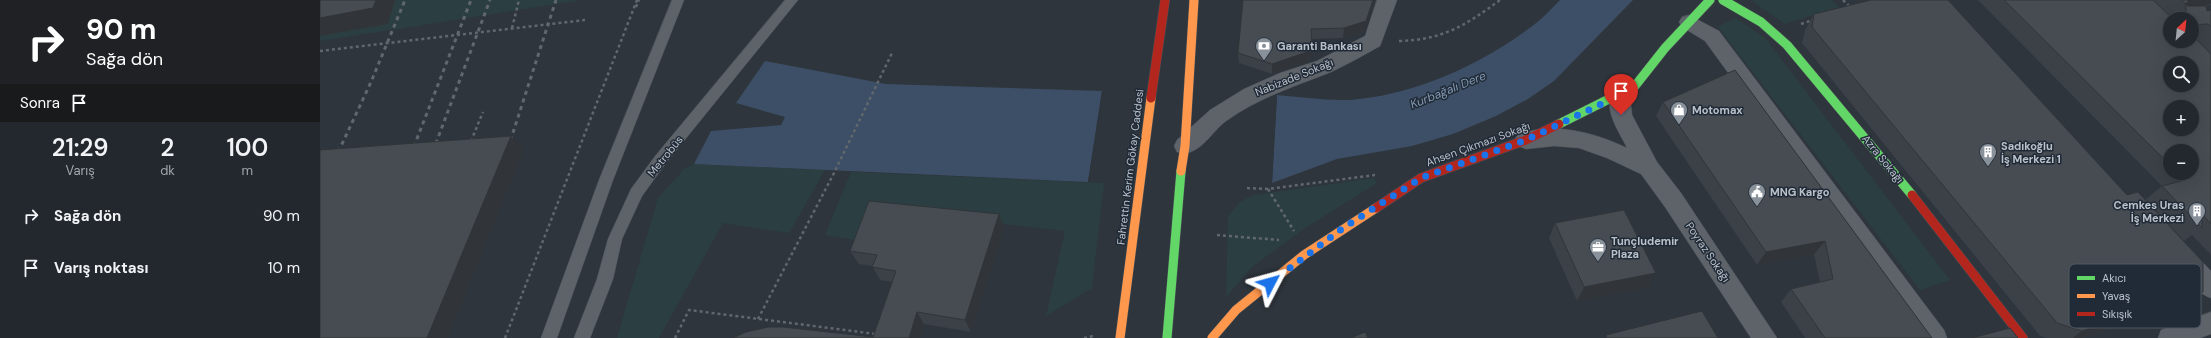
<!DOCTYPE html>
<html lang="tr">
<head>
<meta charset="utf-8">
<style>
	body { margin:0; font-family:"DM Sans",sans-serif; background:#2e3439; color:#f1f3f6; height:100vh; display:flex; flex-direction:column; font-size:15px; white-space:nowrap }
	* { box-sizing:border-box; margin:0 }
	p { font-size:13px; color:#a2a6aa }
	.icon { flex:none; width:22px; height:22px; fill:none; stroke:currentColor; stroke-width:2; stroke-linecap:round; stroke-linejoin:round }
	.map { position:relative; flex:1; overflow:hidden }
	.details { display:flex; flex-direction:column; background:#22282d; width:320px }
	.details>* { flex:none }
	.guide { background:#202124; color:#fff; overflow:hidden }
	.needle { width:26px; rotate:27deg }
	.controls { position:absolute; left:1843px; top:12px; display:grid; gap:8px }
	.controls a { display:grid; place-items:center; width:36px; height:36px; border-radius:50%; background:#22282d; box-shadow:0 4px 16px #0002,0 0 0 1px #3f4449; font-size:20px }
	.pin { position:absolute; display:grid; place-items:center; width:34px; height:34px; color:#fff; margin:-41px -17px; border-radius:50% 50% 50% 0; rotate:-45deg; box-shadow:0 0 4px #0007 }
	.pin .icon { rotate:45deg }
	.me { position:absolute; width:44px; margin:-22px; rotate:51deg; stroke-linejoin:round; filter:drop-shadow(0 0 3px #0008) }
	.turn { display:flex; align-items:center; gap:14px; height:84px; padding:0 20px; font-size:18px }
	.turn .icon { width:52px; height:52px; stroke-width:2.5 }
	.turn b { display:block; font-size:28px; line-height:34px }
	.then { display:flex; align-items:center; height:38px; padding:0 20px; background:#0003; gap:8px; font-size:15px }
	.eta { display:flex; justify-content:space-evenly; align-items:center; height:68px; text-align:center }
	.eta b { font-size:24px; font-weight:600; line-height:28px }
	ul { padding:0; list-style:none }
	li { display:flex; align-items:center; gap:12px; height:52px; padding:0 20px }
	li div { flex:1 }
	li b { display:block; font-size:15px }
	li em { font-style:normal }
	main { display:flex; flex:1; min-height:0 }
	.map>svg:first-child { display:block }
</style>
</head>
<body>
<main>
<section class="details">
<div class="guide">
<div class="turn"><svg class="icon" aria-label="right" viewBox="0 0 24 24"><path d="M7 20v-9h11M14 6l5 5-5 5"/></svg><div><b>90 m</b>Sağa dön</div></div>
<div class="then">Sonra<svg class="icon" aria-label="arrive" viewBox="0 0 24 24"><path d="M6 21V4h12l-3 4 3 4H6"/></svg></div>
</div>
<div class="eta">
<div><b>21:29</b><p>Varış</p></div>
<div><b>2</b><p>dk</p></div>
<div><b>100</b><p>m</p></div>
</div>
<ul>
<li><svg class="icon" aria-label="right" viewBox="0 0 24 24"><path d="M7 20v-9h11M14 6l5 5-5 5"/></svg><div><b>Sağa dön</b></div><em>90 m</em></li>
<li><svg class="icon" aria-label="arrive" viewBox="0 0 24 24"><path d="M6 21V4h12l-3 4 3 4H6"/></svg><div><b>Varış noktası</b></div><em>10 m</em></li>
</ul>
</section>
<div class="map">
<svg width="1891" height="338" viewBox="0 0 1891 338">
	<rect width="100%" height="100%" fill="#2e353c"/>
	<path fill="#2b3f42" d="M0,0H261L0,41Z
		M1434,0H1512L1519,7L1465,24L1432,1Z
		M1416,18L1445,38L1630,280L1600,290L1398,27Z
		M374,164L505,170L469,233L403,223L339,338H297L338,198L364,169Z
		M531,172L784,183L772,288L726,316L745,231L555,209L542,241L505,235Z
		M1054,178L1057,183L985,228L932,267L906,297L908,216L920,202L934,195Z"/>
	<path fill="#3d4f66" d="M1240,0H1313L1234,81L1208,99L1176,116L1133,134L1092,146L1017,159L952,183L957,95C981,97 1017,102 1039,99C1101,92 1161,64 1211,27C1222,19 1231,9 1240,0Z
		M445,61L566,84L782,91L768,182L374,164L391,131L461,125L465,117L416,103Z"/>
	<path fill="#2e353c" d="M782,91H784L770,182H768Z
		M955,95H957L952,183H950Z"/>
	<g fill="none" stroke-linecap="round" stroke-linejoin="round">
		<defs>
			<path id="lane" d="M352,0H364L293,180L237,338H221L279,180Z
				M465,0H478L346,163L322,196L302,239L293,279L270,338H254L277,279L288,239L311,189L336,155Z"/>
			<path id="street" d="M1057,0H1077L1060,46C1044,55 1028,64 1011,72C973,87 940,97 906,121C891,132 878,159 857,152L854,146L857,140L890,110L924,89L960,73L997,61L1045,36Z
				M1369,15L1399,31L1624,330L1627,338H1601L1385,41L1362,27L1359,22L1362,17Z
				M1300,87L1307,89L1310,95L1312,115L1337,162L1361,193L1457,338H1431L1345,207L1321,174L1287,158L1259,148L1234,146L1206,149L1198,146L1195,140L1198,134C1235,122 1273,132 1307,148C1299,131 1282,109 1293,89Z
				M1863,247L1871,250L1891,271V298C1876,293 1858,272 1851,257L1855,250Z
				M1891,312V334L1880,338H1838L1841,330Z"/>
			<path id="fast" d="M1403,0L1441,22L1467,45L1592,195
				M1239,124L1315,86L1345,48L1390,0
				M847,338L861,171"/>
			<path id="slow" d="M861,171L865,146L874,0
				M800,338L831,98
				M892,338L916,310L984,255L1056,208"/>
			<path id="jam" d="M831,98L845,0
				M1592,195L1703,338
				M1056,208L1101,178L1206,140L1239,124"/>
		</defs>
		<use href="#lane" stroke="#4c5156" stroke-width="1"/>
		<use href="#street" stroke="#4c5156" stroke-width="1"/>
		<use href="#fast" stroke="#4c5156" stroke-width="10"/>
		<use href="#slow" stroke="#4c5156" stroke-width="10"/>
		<use href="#jam" stroke="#4c5156" stroke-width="10"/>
		<path stroke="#61676c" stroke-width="2.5" stroke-dasharray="3 3" stroke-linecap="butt" d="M1523,0L1531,8
			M316,7L319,0
			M1481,24L1493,20
			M192,28L199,0
			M1079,41C1123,40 1146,25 1180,0
			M0,51L265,20
			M151,141L163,112
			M927,188L948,189L1055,175
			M948,189L974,231
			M897,235L959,240
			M438,319L514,173L572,53
			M185,338L317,0
			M355,338L369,310L556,334
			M764,338L773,336"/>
		<use href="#lane" fill="#5e636a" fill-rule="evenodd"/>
		<use href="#street" fill="#5e636a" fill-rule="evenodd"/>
		<use href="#fast" stroke="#63d668" stroke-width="9"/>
		<use href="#slow" stroke="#ff974d" stroke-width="9"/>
		<use href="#jam" stroke="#b3261e" stroke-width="9"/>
		<path stroke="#62676d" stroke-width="3" stroke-dasharray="4 4" stroke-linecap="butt" d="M188,148L236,0
			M113,151L170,0
			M91,154L151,0
			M15,159L51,82L85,0"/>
	</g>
	<path fill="#3c4147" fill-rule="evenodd" d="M923,0L1045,31L1023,38L992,39L991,55L987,61L952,74L919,63L918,53Z
		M1658,0H1891V5L1885,6L1887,11L1891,10V255L1872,235L1864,241L1825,200L1842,186ZM1850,19H1872V41ZM1850,151L1872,173H1850Z
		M1494,14L1863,306L1763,338H1727L1720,336L1482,43L1485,30Z
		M1415,70L1612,338H1485L1461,302L1471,289L1500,282L1494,254L1437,265L1336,116L1343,102Z
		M1235,223L1328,287L1257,301L1229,238Z
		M684,227L651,332L604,324L600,338H413L553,337L573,282L560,280L552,266L539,264L530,251Z"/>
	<path fill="#313539" d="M56,0H75L68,24L0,36V18Z
		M1053,0H1055L1045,31L1023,38L1024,28Z
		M1868,0H1891V4L1866,10V4Z
		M992,45L991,55L987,61L952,74V64Z
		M191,136L204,150L127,338H107Z
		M679,214L684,227L651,332L645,320Z
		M1505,241L1494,254L1437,265L1446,252Z
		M1336,273L1328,287L1257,301L1264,287Z
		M1883,292L1863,306L1763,338H1753L1762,331Z
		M597,312L604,324L600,338H589Z"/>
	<path fill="#464c52" stroke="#313539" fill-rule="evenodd" d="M0,0H56L53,8L0,18Z
		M923,0H1053L1046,21L1024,28L991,29L992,45L987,52L952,64L918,53Z
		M1551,0H1628L1807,195L1818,192L1883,262V292L1762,331L1737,323L1492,27L1494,14Z
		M1684,0H1833L1853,19H1850V41H1872V35L1891,54V224L1882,214V228L1842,186L1865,180L1858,173H1872V151H1850V165ZM1850,63H1872V85H1850ZM1850,107H1872V129H1850Z
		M1861,0H1869L1866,4L1868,6H1886L1887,11L1891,10V27L1888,24L1872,25V19H1866V4Z
		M1415,70L1612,338H1505L1471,289L1513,279L1505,241L1446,252L1343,102Z
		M191,136L107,338H0V150Z
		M549,201L679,214L645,320L597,312L589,338H413L426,332L448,327H463L553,337L576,271L552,267L557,255L530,251Z
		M1304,210L1336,273L1264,287L1235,223Z
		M1382,311L1398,338H1287L1286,335Z
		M1690,328L1698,338H1652Z
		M1045,332L1048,338H1031Z"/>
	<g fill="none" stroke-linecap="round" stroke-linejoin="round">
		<path stroke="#1a73e8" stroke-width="7" stroke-dasharray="0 12.6" d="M950,283L1023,228L1101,178L1206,140L1300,95L1301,115"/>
	</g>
	<defs>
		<symbol id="bank-pin" viewBox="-11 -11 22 30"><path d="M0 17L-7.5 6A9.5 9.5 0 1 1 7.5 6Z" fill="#889099" stroke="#212b37"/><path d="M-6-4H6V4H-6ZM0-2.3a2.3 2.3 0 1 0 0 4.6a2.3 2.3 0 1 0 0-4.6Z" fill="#fff"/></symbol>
		<symbol id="shop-pin" viewBox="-11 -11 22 30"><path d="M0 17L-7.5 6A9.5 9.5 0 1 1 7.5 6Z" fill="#889099" stroke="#212b37"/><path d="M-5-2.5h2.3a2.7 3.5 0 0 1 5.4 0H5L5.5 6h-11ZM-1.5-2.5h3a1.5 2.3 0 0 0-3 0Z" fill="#fff"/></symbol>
		<symbol id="building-pin" viewBox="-11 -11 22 30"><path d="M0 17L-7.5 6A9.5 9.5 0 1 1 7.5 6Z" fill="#889099" stroke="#212b37"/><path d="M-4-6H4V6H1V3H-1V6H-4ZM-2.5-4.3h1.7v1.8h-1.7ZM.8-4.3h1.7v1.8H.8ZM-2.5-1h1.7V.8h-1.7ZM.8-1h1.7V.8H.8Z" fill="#fff"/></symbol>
		<symbol id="civic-pin" viewBox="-11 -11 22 30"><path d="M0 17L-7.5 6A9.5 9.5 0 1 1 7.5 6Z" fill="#889099" stroke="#212b37"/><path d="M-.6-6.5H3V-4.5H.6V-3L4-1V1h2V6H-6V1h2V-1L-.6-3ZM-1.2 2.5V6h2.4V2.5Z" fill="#fff"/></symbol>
		<symbol id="office-pin" viewBox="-11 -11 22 30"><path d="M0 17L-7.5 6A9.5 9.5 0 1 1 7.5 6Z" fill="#889099" stroke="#212b37"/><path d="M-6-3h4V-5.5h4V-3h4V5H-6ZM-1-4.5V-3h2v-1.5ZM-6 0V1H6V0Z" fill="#fff"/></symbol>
	</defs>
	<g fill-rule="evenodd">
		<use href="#bank-pin" x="934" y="36" width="20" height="27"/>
		<use href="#shop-pin" x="1349" y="100" width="20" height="27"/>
		<use href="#building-pin" x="1658" y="142" width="20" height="27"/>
		<use href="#civic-pin" x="1427" y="182" width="20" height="27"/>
		<use href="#building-pin" x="1867" y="201" width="20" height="27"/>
		<use href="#office-pin" x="1268" y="237" width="20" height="27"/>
	</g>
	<g text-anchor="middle" stroke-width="3" stroke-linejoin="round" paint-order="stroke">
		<g font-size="11" font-weight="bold" fill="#b9c1cb" stroke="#212b37" text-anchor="start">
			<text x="957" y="50">Garanti Bankası</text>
			<text x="1372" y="114">Motomax</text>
			<text x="1681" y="150">Sadıkoğlu<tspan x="1681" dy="13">İş Merkezi 1</tspan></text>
			<text x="1450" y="196">MNG Kargo</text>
			<text x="1864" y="209" text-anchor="end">Cemkes Uras<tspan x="1864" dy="13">İş Merkezi</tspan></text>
			<text x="1291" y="245">Tunçludemir<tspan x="1291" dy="13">Plaza</tspan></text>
		</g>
		<g font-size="11" fill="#b9c1cb" stroke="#212b37">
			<text transform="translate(974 77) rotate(-22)" y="4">Nabizade Sokağı</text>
			<text transform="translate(1158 144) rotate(-20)" y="4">Ahsen Çıkmazı Sokağı</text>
			<text transform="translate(345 156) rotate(-51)" y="4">Metrobüs</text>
			<text transform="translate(1563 159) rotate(51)" y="4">Azra Sokağı</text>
			<text transform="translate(810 167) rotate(-83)" y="4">Fahrettin Kerim Gökay Caddesi</text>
			<text transform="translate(1388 252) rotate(56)" y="4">Poyraz Sokağı</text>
		</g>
		<g font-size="12" font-style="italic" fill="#8298b2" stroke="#212b37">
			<text transform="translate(1128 90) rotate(-22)" y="4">Kurbağalı Dere</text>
		</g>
	</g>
	<rect x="1749" y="264" width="132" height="64" rx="6" fill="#212b37" stroke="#4f5863" stroke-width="1"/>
	<rect x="1757" y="276" width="18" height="4" fill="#63d668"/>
	<rect x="1757" y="294" width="18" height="4" fill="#ff974d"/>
	<rect x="1757" y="312" width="18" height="4" fill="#b3261e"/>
	<g font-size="11" fill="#b9c1cb">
		<text x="1782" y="282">Akıcı</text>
		<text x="1782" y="300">Yavaş</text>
		<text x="1782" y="318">Sıkışık</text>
	</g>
</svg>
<div class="controls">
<a><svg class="needle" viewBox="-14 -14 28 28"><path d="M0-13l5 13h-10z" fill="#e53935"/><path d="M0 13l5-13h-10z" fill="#a2a6aa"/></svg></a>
<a><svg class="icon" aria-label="search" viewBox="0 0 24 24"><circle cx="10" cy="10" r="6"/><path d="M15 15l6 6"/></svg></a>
<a>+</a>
<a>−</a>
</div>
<div class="pin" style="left:1301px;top:115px;background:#d93025"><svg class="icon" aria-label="arrive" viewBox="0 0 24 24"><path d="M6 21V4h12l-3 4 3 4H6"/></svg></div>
<svg class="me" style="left:950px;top:283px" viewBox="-20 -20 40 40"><path d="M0-17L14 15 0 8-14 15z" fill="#1a73e8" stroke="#fff" stroke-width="4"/></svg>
</div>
</main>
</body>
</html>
